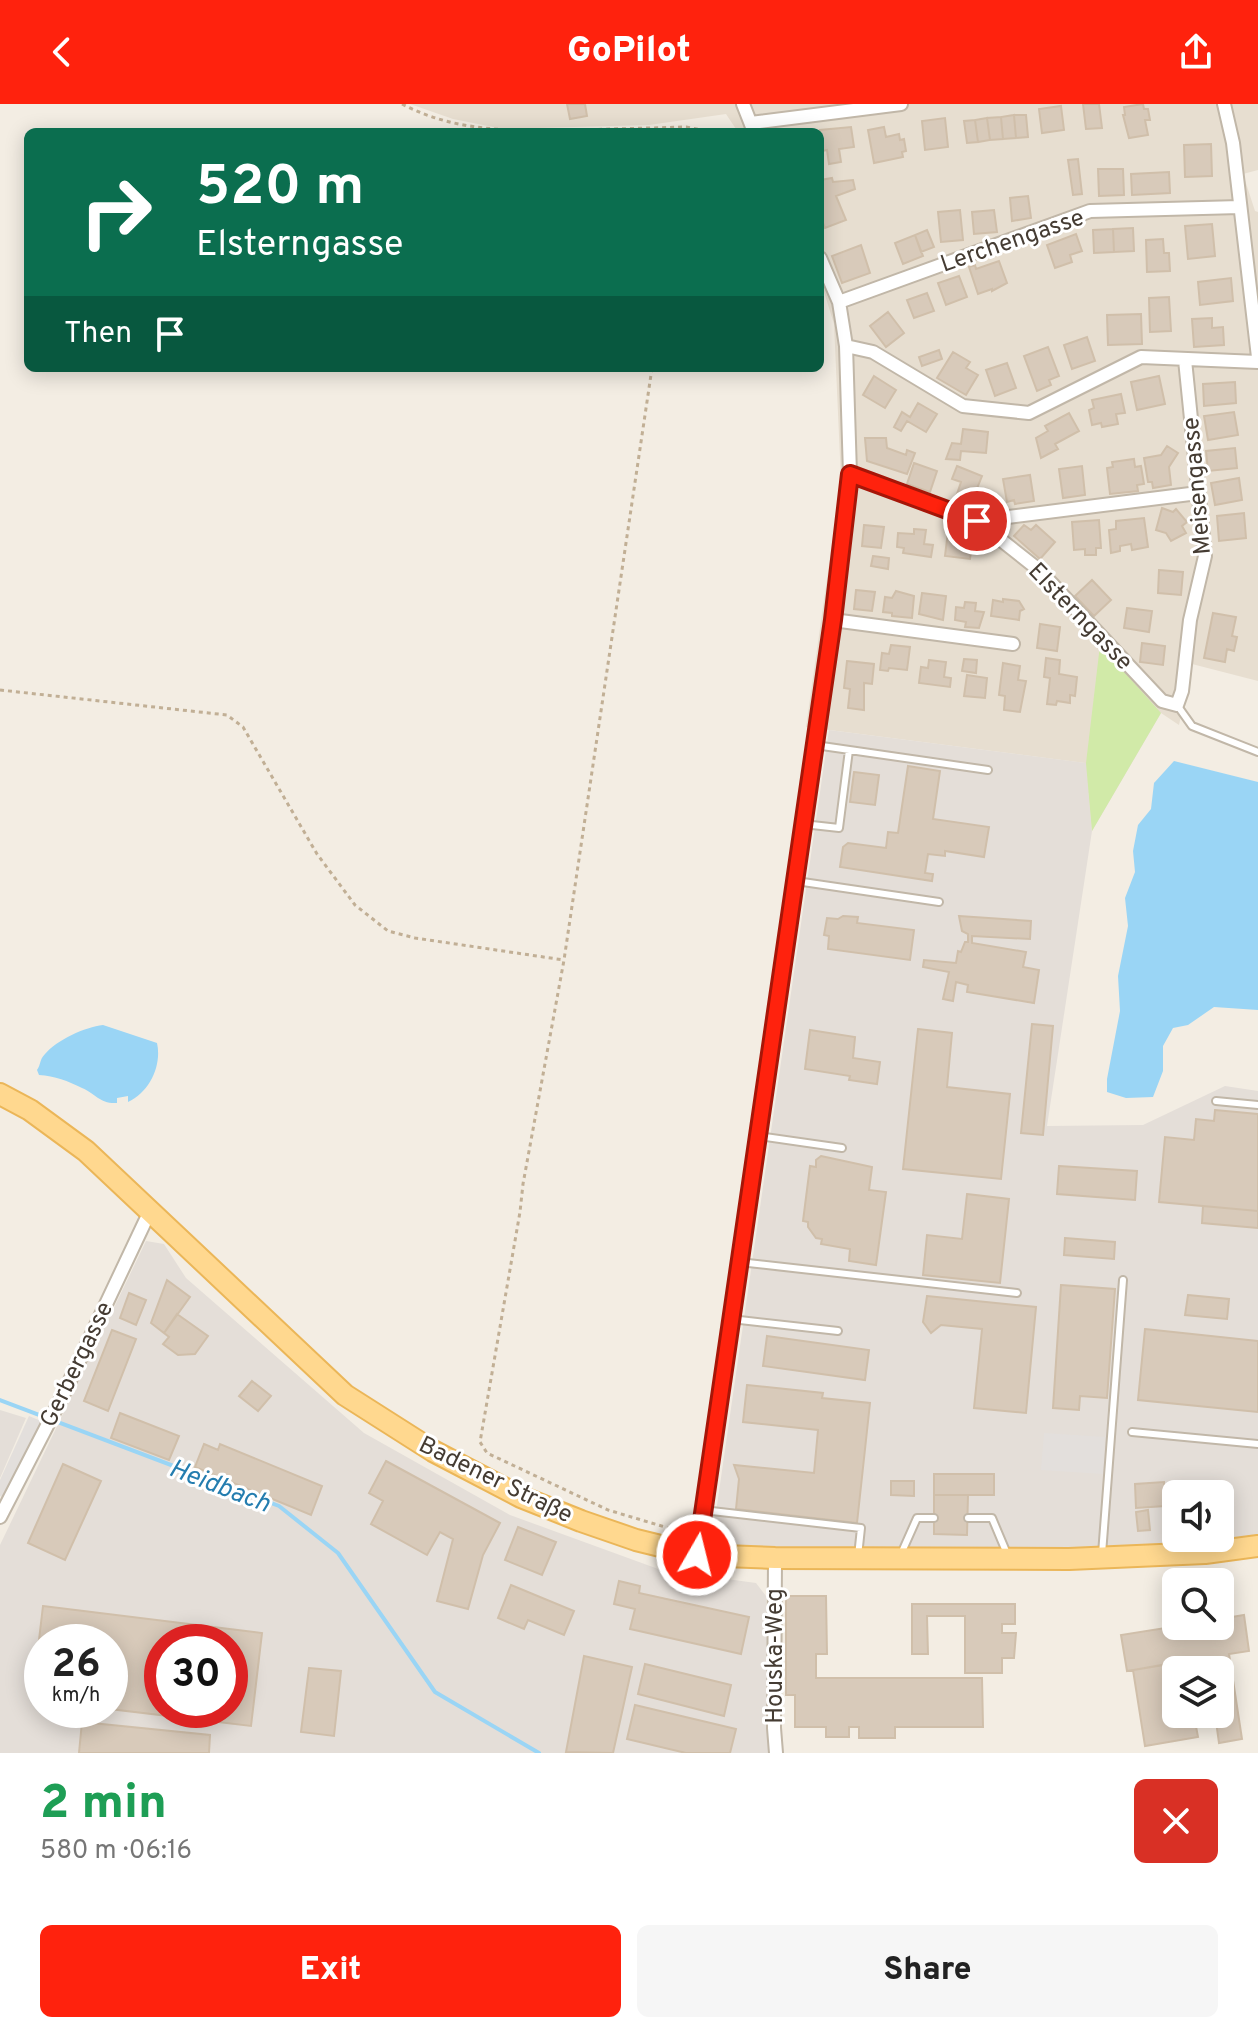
<!DOCTYPE html>
<html lang="en">
<head>
<meta charset="utf-8">
<style>
	body { margin:0; font-family:Overpass,sans-serif; background:#f6f6f6; color:#222; height:100vh; display:flex; flex-direction:column; font-size:30px; white-space:nowrap }
	* { box-sizing:border-box; margin:0 }
	p { font-size:26px; color:#767676 }
	.icon { flex:none; width:44px; height:44px; fill:none; stroke:currentColor; stroke-width:2; stroke-linecap:round; stroke-linejoin:round }
	.map { position:relative; height:1649px; overflow:hidden }
	.details { display:flex; flex-direction:column; background:#fff; flex:1 }
	.details>* { flex:none }
	.guide { position:absolute; left:24px; top:24px; width:800px; height:244px; border-radius:12px; box-shadow:0 4px 20px #0003; background:#0b6e4f; color:#fff; overflow:hidden }
	.fabs { position:absolute; left:1162px; top:1376px; display:grid; gap:16px }
	.fabs a { display:grid; place-items:center; width:72px; height:72px; border-radius:12px; background:#fff; box-shadow:0 4px 20px #0003; font-size:40px }
	.speed { position:absolute; left:24px; top:1520px; display:flex; gap:16px; font-size:40px; font-weight:700; text-align:center }
	.speed>* { display:grid; place-content:center; width:104px; height:104px; border-radius:50%; background:#fff; box-shadow:0 4px 20px #0003; line-height:1 }
	.speed small { font-size:20px; font-weight:400 }
	.speed .limit { border:12px solid #d22; background:#fff; color:#111 }
	.pin { position:absolute; display:grid; place-items:center; width:68px; height:68px; color:#fff; margin:-34px; border:4px solid #fff; border-radius:50%; box-shadow:0 2px 8px #0007 }
	.me { position:absolute; width:88px; margin:-44px; rotate:8deg; stroke-linejoin:round; filter:drop-shadow(0 0 6px #0008) }
	.turn { display:flex; align-items:center; gap:28px; height:168px; padding:0 40px; font-size:36px }
	.turn .icon { width:104px; height:104px; stroke-width:2.5 }
	.turn b { display:block; font-size:56px; line-height:68px }
	.then { display:flex; align-items:center; height:76px; padding:0 40px; background:#0003; gap:16px; font-size:30px }
	.round { display:grid; place-items:center; flex:none; width:84px; height:84px; border-radius:12px; background:#f6f6f6 }
	.overview { display:flex; align-items:center; justify-content:space-between; height:136px; padding:0 40px }
	h1 { font-size:48px; font-weight:800; line-height:60px; color:#1e9e55 }
	.cta { display:flex; gap:16px; margin-top:auto; padding:16px 40px }
	.cta a { flex:1; height:92px; border-radius:12px; background:#ff220d; color:#fff; font-size:32px; font-weight:800; line-height:92px; text-align:center }
	.cta a+a { background:#f6f6f6; color:#222 }
	header { display:flex; justify-content:space-between; align-items:center; height:104px; padding:0 40px; background:#ff220d; color:#fff; font-size:36px; font-weight:800 }
	.map>svg:first-child { display:block }
</style>
</head>
<body>
<header><svg class="icon" aria-label="back" viewBox="0 0 24 24"><path d="M15 5l-7 7 7 7"/></svg>GoPilot<svg class="icon" aria-label="share" viewBox="0 0 24 24"><path d="M12 15V3M7 8l5-5 5 5M5 13v7h14v-7"/></svg></header>
<div class="map">
<svg width="1258" height="1649" viewBox="0 0 1258 1649">
	<rect width="100%" height="100%" fill="#f3ede3"/>
	<path fill="#e7ded0" d="M410,0H1258V66L1243,70L1255,107L1258,108V577L1192,560L1179,621L1161,609L1092,727L1085,659L806,623L841,376L834,220L820,175V28H738L726,10L649,21L503,25L453,15Z"/>
	<path fill="#e4ded8" fill-rule="evenodd" d="M829,626L1086,659L1092,727L1047,1022L1143,1021L1225,982L1258,987V1431L1125,1446L728,1444L714,1422ZM1176,1390H1220V1434H1176Z
		M146,1137L164,1140L186,1174L364,1329L510,1411L661,1466L756,1479L766,1492L770,1649H0V1441ZM42,1538H110V1606H42ZM162,1538H230V1606H162Z
		M0,1306L26,1314L0,1374Z"/>
	<path fill="#d1eaa8" d="M1100,541L1161,609L1092,727L1086,659Z"/>
	<path fill="#e3dfdc" d="M29,1312L41,1317L7,1395L0,1392V1376Z
		M1044,1329L1105,1333L1103,1370L1041,1366Z"/>
	<path fill="#9ad5f5" d="M1174,657L1258,678V906L1214,903L1188,921L1173,924L1163,942V967L1153,993L1126,994L1107,988V975L1120,907L1118,872L1128,822L1125,794L1135,768L1133,747L1138,721L1151,705L1154,679Z
		M103,921L157,939C162,961 150,988 128,998V992L117,994V999C100,1000 96,990 82,984C68,977 55,972 39,971L37,966C41,961 39,956 45,950C57,936 85,923 103,921Z"/>
	<g fill="none" stroke-linecap="round" stroke-linejoin="round">
		<path stroke="#9ad5f5" stroke-width="4" d="M0,1296L279,1402L338,1449L435,1588L539,1649"/>
	</g>
	<path fill="#d8caba" stroke="#d0bfaa" stroke-width="2" fill-rule="evenodd" d="M567,0H585L587,12L570,15Z
		M1083,0H1099L1102,24L1086,25Z
		M1143,0L1144,5H1148L1150,16H1145L1148,31L1129,34L1123,11H1125L1124,3Z
		M1061,2L1064,26L1042,29L1039,5Z
		M1014,11L1016,34L1003,35L1001,13Z
		M1014,11H1026L1028,33L1016,34Z
		M1001,13L1003,35L990,36L987,14Z
		M945,14L948,43L925,46L922,17Z
		M987,14L990,36L978,38L975,16Z
		M975,16L978,38L967,39L964,17Z
		M851,23L854,43L839,45L841,58L829,60L827,46L822,47L820,26Z
		M884,23L886,33L899,30L900,36L904,35L906,47L902,48L903,53L874,59L868,26Z
		M1211,40L1212,72L1185,73L1184,41Z
		M1078,55L1082,90L1073,91L1068,56Z
		M1098,65H1123L1124,91L1099,92Z
		M1169,68L1170,89L1132,91L1131,70Z
		M832,74L833,78L853,76L855,85L836,92L846,116L825,124L820,111V76Z
		M1028,92L1031,114L1012,117L1010,94Z
		M960,106L963,136L941,138L938,108Z
		M994,106L997,128L974,130L972,108Z
		M1212,120L1215,152L1188,155L1185,122Z
		M1133,124L1134,147L1114,148L1113,125Z
		M1113,125L1114,148L1094,149L1093,126Z
		M927,126L934,143L921,148L915,131Z
		M1076,130L1082,147L1070,151L1072,158L1055,164L1047,141Z
		M915,131L923,152L903,160L895,139Z
		M1163,135L1164,149H1169L1170,167L1147,168L1146,136Z
		M861,141L870,169L842,179L832,152Z
		M999,157L1007,179L992,187V185L978,190L969,163L975,161L976,165Z
		M959,172L967,193L946,201L938,179Z
		M1231,174L1233,197L1200,201L1198,178Z
		M927,189L934,207L914,214L907,196Z
		M1169,193L1171,227L1150,228L1149,194Z
		M888,208L904,229L886,243L870,222Z
		M1141,210L1142,240L1108,241L1107,211Z
		M1212,214V224L1223,223L1224,241L1194,243L1192,215Z
		M1087,233L1095,257L1072,265L1064,241Z
		M1048,243L1059,272L1049,276L1051,281L1037,287L1024,252Z
		M939,246L942,255L922,262L919,253Z
		M953,248L970,258L966,264L978,271L966,291L937,274Z
		M1007,259L1016,284L995,292L986,266Z
		M874,272L896,286L885,304L863,291Z
		M1159,272L1165,300L1137,306L1131,278Z
		M1235,278L1236,299L1204,302L1203,280Z
		M1121,290L1125,309L1116,310L1118,320L1102,323L1101,319L1092,321L1089,306L1094,304L1092,296Z
		M918,299L937,310L926,328L907,317L901,327L894,323L902,308L910,313Z
		M1234,308L1238,331L1208,336L1204,312Z
		M1069,309L1079,327L1055,340L1058,345L1041,354L1036,334L1048,327L1045,322Z
		M963,325L988,328L986,349L961,347L960,356L946,355L952,339L961,340Z
		M865,334H886L887,344L906,351L907,346L915,349L907,370L867,357Z
		M1167,342L1178,349L1169,363L1171,381L1153,384L1152,378H1148L1144,354L1161,351Z
		M1235,344L1237,364L1208,367L1206,347Z
		M1134,355L1135,363L1141,362L1144,380L1137,381L1138,387L1110,390L1107,364L1113,363L1112,358Z
		M914,359L937,367L930,388L907,380Z
		M957,362L982,372L976,387L983,390L977,405L955,396L961,378L952,375Z
		M1082,362L1085,391L1063,394L1059,365Z
		M1030,371L1034,397L1015,400L1014,396L1007,398L1003,375Z
		M1239,374L1242,396L1215,401L1211,379Z
		M1162,404L1173,408L1176,405L1187,418L1182,422L1186,429L1171,437L1166,429L1156,426Z
		M1244,409L1246,434L1219,437L1217,412Z
		M1144,414L1148,443L1132,446L1131,440L1120,442V447L1111,449L1109,426L1116,425V417Z
		M1099,416L1101,444H1096V451H1085V445L1074,446L1072,418Z
		M949,419L958,420L957,430L973,433L970,455L945,452Z
		M864,421L884,423L881,444L862,442Z
		M1024,421L1031,426L1036,421L1055,438L1040,455L1014,432Z
		M914,425L926,426L924,440L933,441L931,453L903,449L904,444L897,443L898,429L914,430Z
		M873,452L889,454L888,465L871,462Z
		M1159,466L1183,468L1181,491L1158,489Z
		M1092,476L1111,496L1094,512L1075,492Z
		M856,486L875,488L872,507L854,505Z
		M896,487L914,492L912,514L892,512V509L883,508L885,493L892,494Z
		M922,489L946,492L943,516L919,510Z
		M1003,495L1019,497L1024,505L1020,507L1019,516L991,512L993,496L1003,498Z
		M965,498L976,499L975,507L984,508L979,524L965,523L966,518L955,516L956,503L964,504Z
		M1127,504L1152,507L1149,528L1124,524Z
		M1213,509L1236,513L1232,532L1237,533L1234,547L1227,545L1225,558L1204,554Z
		M1040,520L1060,523L1057,547L1037,544Z
		M1142,539L1165,542L1163,561L1140,558Z
		M891,541L910,543L907,566L889,564L888,567L880,566L882,549L889,550Z
		M1046,554L1060,556L1059,570L1077,573L1075,592L1070,591V599L1057,597L1056,601L1047,600L1050,574L1044,573Z
		M964,555L977,556L976,569L962,567Z
		M929,556L946,558L944,573L951,574L950,583L919,579L921,563L928,564Z
		M847,557L874,560L872,580L864,579V606L848,604L850,585L844,584Z
		M1003,559L1020,562L1018,576L1026,577L1020,608L1004,606L1005,592L999,591Z
		M967,571L987,574L985,594L964,592Z
		M908,662L940,667L933,715L989,723L984,753L945,747V752L928,750L925,769L933,770L932,777L840,763L843,743L848,739L886,744L888,728L898,729Z
		M854,668L879,671L875,701L850,698Z
		M843,812L858,813L857,819L914,826L910,856L828,845L829,832L824,831L827,814L838,815Z
		M959,812L1031,817L1030,835L972,832V839L1026,848L1023,863L1039,866L1034,899L967,888L968,881L956,878L953,897L943,895L949,868L923,863L924,856L956,859L958,847L961,848L965,838H968V830L962,827Z
		M1032,920L1053,922L1043,1031L1021,1029Z
		M918,925L952,929L947,983L1010,990L1001,1075L903,1065Z
		M810,926L855,933L853,954L880,958L877,980L849,976L850,972L805,965Z
		M1215,1006L1258,1010V1107L1159,1098L1165,1033L1194,1036L1196,1015L1214,1017Z
		M821,1052L872,1063L869,1086L886,1088L876,1161L849,1157L850,1145L821,1140L822,1135L816,1134L808,1123V1118L803,1117L810,1062L816,1063V1056Z
		M1059,1062L1137,1067L1135,1096L1057,1090Z
		M967,1090L1009,1095L1000,1179L923,1171L927,1131L962,1135Z
		M1203,1102L1258,1107V1124L1202,1119Z
		M1065,1134L1115,1138L1114,1155L1064,1151Z
		M167,1176L190,1193L164,1229L151,1219Z
		M1061,1181L1115,1185L1107,1294L1080,1292L1079,1306L1053,1304Z
		M129,1189L146,1196L136,1221L120,1214Z
		M1188,1191L1229,1195L1227,1215L1185,1211Z
		M927,1192L1036,1203L1026,1309L974,1304L982,1225L941,1221L931,1229L923,1218Z
		M177,1210L208,1232L195,1250L178,1251L163,1240L169,1233L164,1229Z
		M1145,1225L1258,1237V1308L1138,1296Z
		M112,1226L136,1235L108,1307L84,1297Z
		M767,1232L869,1246L865,1276L763,1262Z
		M252,1277L271,1292L258,1307L239,1292Z
		M747,1281L823,1289L822,1294L870,1299L857,1419L736,1405L739,1375L734,1361L814,1369L818,1326L743,1318Z
		M120,1309L179,1332L169,1356L111,1334Z
		M204,1340L218,1346L220,1340L322,1382L311,1411L195,1363Z
		M386,1357L500,1419L483,1451L468,1505L437,1497L453,1435L440,1428L427,1451L371,1420L383,1397L369,1389Z
		M63,1360L101,1377L65,1456L28,1439Z
		M934,1370H994V1391H934Z
		M891,1377H914V1392L891,1391Z
		M1164,1378L1165,1402L1136,1404L1135,1380Z
		M934,1391H968L967,1431L934,1430Z
		M1148,1406L1150,1426L1138,1427L1136,1408Z
		M518,1423L556,1438L542,1471L505,1456Z
		M619,1477L640,1482L639,1489L749,1513L741,1550L630,1525L635,1505L614,1500Z
		M511,1481L574,1507L564,1531L528,1516L524,1525L498,1514Z
		M786,1492H826L827,1550H816V1574H982L983,1623H895V1634H859V1623H849V1633H826V1623H795V1591H786Z
		M912,1500H1015V1520H1002V1529H1016L1014,1554H1002V1569H965V1512H927L928,1550H912Z
		M43,1502L262,1529L251,1622L110,1605V1538H42V1596L32,1595ZM162,1538H230V1606H162Z
		M1244,1511L1249,1547L1229,1550L1242,1635L1219,1639L1215,1610H1220V1566H1208L1206,1554L1127,1567L1121,1531L1178,1522H1220V1515Z
		M584,1552L632,1563L613,1649L566,1648Z
		M1173,1559L1176,1610H1181L1182,1614L1194,1612L1198,1633L1145,1642L1133,1566Z
		M645,1560L731,1581L724,1612L638,1590Z
		M309,1564L341,1567L334,1632L301,1628Z
		M635,1601L736,1625L730,1649H686L627,1635Z
		M82,1618L210,1631L209,1649H79Z"/>
	<g fill="none" stroke-linecap="round" stroke-linejoin="round">
		<defs>
			<path id="lane" d="M1177,601L1192,622L1258,648
				M815,641L988,666
				M803,720L839,724L849,646
				M796,777L939,798
				M1216,997L1258,1001
				M758,1032L842,1044
				M739,1158L1017,1189
				M731,1215L838,1227
				M1132,1328L1258,1340
				M703,1406L861,1424L858,1452
				M968,1414H992L1008,1452
				M901,1450L917,1414H934
				M1102,1450L1123,1176"/>
			<path id="street" d="M743,0L754,28
				M1224,0L1233,39L1258,253
				M751,19L901,0
				M839,198L1090,107L1240,103
				M846,242L873,248L963,302L1029,309L1141,253L1258,258
				M850,370L977,417L1039,466L1162,597L1177,601L1182,587L1190,516L1205,452L1185,256
				M977,417L1198,389
				M833,516L1013,540
				M0,1413L65,1287L150,1107
				M697,1451L833,516L850,370L846,242L839,198L820,154
				M775,1454L774,1624L776,1649"/>
			<path id="primary" d="M0,990L30,1006L86,1047L345,1291L433,1347L521,1393L581,1417L636,1436L697,1451L775,1454L1069,1455L1205,1449L1258,1442"/>
		</defs>
		<use href="#lane" stroke="#c1b7a8" stroke-width="10"/>
		<use href="#street" stroke="#c1b7a8" stroke-width="16"/>
		<use href="#primary" stroke="#ebb658" stroke-width="24"/>
		<path stroke="#c1af95" stroke-width="3" stroke-dasharray="4 4" stroke-linecap="butt" d="M402,0C457,29 515,27 576,26C613,25 650,24 686,23L712,28
			M652,264L564,856L523,1080L520,1108L480,1338L487,1349L608,1406L685,1429
			M0,586L227,611L243,623L317,750L355,801L388,827L415,834L564,856"/>
		<use href="#lane" stroke="#fff" stroke-width="6"/>
		<use href="#street" stroke="#fff" stroke-width="12"/>
		<use href="#primary" stroke="#ffd88f" stroke-width="20"/>
	</g>
	<g fill="none" stroke-linecap="round" stroke-linejoin="round">
		<defs>
			<path id="route" d="M697,1451L833,516L850,370L977,417"/>
		</defs>
		<use href="#route" stroke="#a61608" stroke-width="20"/>
		<use href="#route" stroke="#ff220d" stroke-width="14"/>
	</g>
	<g text-anchor="middle" stroke-width="6" stroke-linejoin="round" paint-order="stroke">
		<g font-size="24" fill="#453c33" stroke="#fff">
			<text transform="translate(1012 136) rotate(-19)" y="8">Lerchengasse</text>
			<text transform="translate(1196 382) rotate(-95)" y="8">Meisengasse</text>
			<text transform="translate(1081 512) rotate(46)" y="8">Elsterngasse</text>
			<text transform="translate(76 1260) rotate(-64)" y="8">Gerbergasse</text>
			<text transform="translate(496 1375) rotate(26)" y="8">Badener Straße</text>
			<text transform="translate(774 1552) rotate(-90)" y="8">Houska-Weg</text>
		</g>
		<g font-size="26" font-style="italic" fill="#247daf" stroke="#fff">
			<text transform="translate(220 1381) rotate(21)" y="9">Heidbach</text>
		</g>
	</g>
</svg>
<div class="fabs">
<a><svg class="icon" aria-label="sound" viewBox="0 0 24 24"><path d="M4 9h4l5-4v14l-5-4H4zM17 9q2 3 0 6"/></svg></a>
<a><svg class="icon" aria-label="search" viewBox="0 0 24 24"><circle cx="10" cy="10" r="6"/><path d="M15 15l6 6"/></svg></a>
<a><svg class="icon" aria-label="layers" viewBox="0 0 24 24"><path d="M12 4l9 5-9 5-9-5zM3 14l9 5 9-5"/></svg></a>
</div>
<div class="speed"><div>26<small>km/h</small></div><div class="limit">30</div></div>
<div class="pin" style="left:977px;top:417px;background:#d93025"><svg class="icon" aria-label="arrive" viewBox="0 0 24 24"><path d="M6 21V4h12l-3 4 3 4H6"/></svg></div>
<svg class="me" style="left:697px;top:1451px" viewBox="-20 -20 40 40"><circle r="17" fill="#ff220d" stroke="#fff" stroke-width="3"/><path d="M0-11L8 9 0 5-8 9z" fill="#fff"/></svg>
<div class="guide">
<div class="turn"><svg class="icon" aria-label="right" viewBox="0 0 24 24"><path d="M7 20v-9h11M14 6l5 5-5 5"/></svg><div><b>520 m</b>Elsterngasse</div></div>
<div class="then">Then<svg class="icon" aria-label="arrive" viewBox="0 0 24 24"><path d="M6 21V4h12l-3 4 3 4H6"/></svg></div>
</div>
</div>
<section class="details">
<div class="overview"><div><h1>2 min</h1><p>580 m · 06:16</p></div><a class="round" style="background:#d93025;color:#fff"><svg class="icon" aria-label="close" viewBox="0 0 24 24"><path d="M6 6l12 12M18 6L6 18"/></svg></a></div>
<div class="cta"><a>Exit</a><a>Share</a></div>
</section>
</body>
</html>
